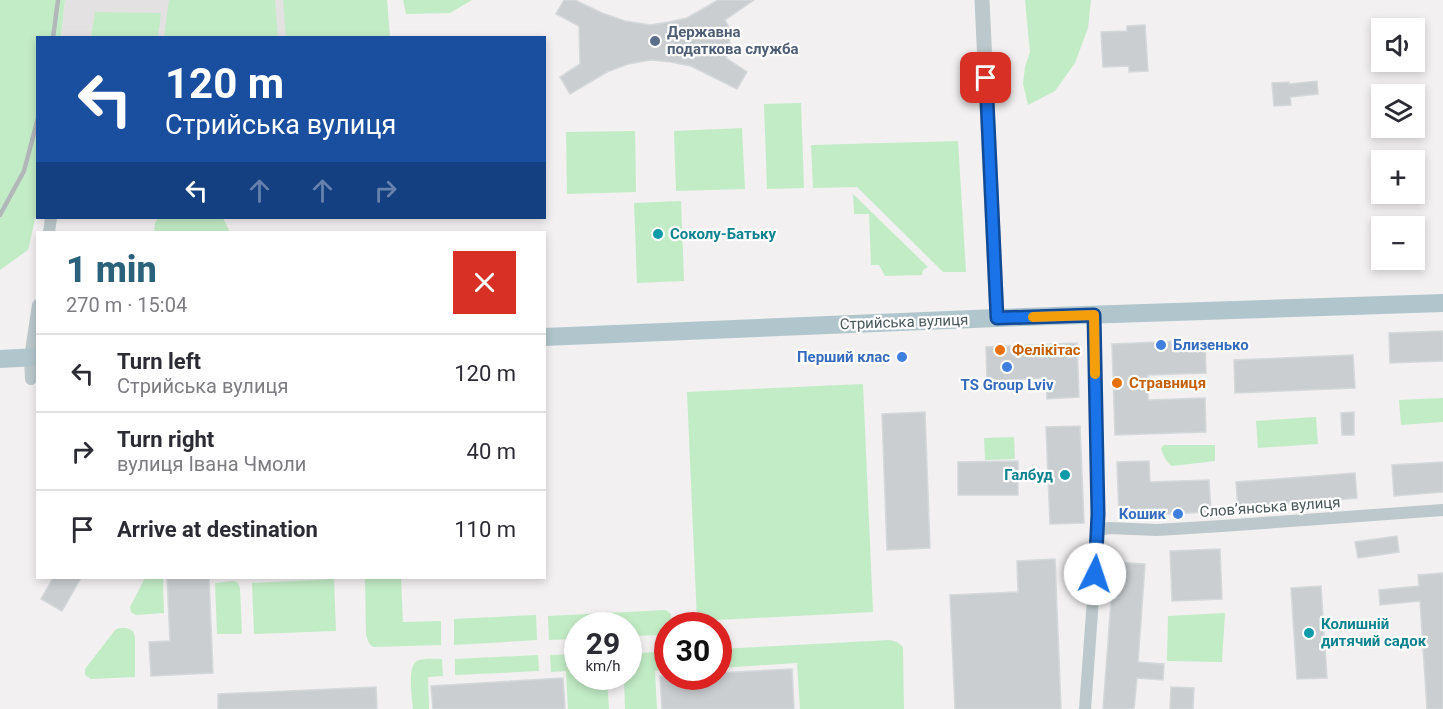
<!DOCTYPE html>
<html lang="en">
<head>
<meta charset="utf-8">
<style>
	body { margin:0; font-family:Roboto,sans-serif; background:#f2f2f3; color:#2b2b33; height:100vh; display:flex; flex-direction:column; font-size:22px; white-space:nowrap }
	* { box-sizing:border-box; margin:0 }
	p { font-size:20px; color:#7c7c81 }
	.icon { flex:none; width:33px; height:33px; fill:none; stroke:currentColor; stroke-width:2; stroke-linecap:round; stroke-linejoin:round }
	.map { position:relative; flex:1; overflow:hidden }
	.details { position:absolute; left:36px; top:231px; width:510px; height:348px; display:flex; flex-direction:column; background:#fff; border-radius:0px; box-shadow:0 3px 9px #0003 }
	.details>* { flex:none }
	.top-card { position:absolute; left:36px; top:36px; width:510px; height:183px; border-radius:0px; box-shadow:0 3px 9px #0003; background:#1a4fa0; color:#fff; overflow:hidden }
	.tools { position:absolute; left:1371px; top:18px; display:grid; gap:12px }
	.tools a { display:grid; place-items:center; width:54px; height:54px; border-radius:0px; background:#fff; box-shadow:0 3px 9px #0003; font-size:30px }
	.speed { position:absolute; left:564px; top:612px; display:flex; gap:12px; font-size:30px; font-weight:700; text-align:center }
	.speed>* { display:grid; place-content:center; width:78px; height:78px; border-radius:50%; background:#fff; box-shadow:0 3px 9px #0003; line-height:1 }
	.speed small { font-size:15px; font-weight:400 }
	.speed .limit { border:9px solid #d22; background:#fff; color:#111 }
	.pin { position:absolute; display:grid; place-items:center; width:51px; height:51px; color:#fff; margin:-26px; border-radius:12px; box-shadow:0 3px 9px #0006 }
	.me { position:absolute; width:66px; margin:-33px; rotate:4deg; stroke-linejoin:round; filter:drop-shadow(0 0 4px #0008) }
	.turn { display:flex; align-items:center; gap:21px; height:126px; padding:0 30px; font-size:27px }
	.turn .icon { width:78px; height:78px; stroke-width:2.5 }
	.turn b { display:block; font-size:42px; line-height:51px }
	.lanes { display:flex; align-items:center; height:57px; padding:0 30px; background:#0003; justify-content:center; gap:30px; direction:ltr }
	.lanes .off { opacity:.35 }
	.round { display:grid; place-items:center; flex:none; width:63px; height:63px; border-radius:0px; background:#f2f2f3 }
	.head { display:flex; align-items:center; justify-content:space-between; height:102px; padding:0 30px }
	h1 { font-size:36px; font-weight:800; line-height:45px; color:#2a617b }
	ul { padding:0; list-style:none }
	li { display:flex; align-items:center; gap:18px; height:78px; padding:0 30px; border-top:2px solid #e1e1e2 }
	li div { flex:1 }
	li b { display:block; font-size:22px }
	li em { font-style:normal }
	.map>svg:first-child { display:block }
</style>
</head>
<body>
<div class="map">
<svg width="1443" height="709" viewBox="0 0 1443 709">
	<rect width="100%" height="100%" fill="#f2f0f0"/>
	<path fill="#e3e1e1" d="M65,0H387L389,37L61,38Z"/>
	<path fill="#c2ecc6" d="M0,0H65L61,37L38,38V206L28,250L0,270Z
		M169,0H275L278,37H164Z
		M283,0H387L390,37H286Z
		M403,0H472L450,13L406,14Z
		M1025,0H1091L1088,28L1075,63L1055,91L1028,105L1023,84L1025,67L1030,52Z
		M95,12L161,13L158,37H91Z
		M801,103L804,188L767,189L764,104Z
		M742,128L745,189L676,191L674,131Z
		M635,131L636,192L567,194L566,132Z
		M958,141L966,272H943L857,187L813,188L811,145Z
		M853,194L928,267L923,270L922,275L885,276L879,265H871L869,214H854Z
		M681,201L684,281L637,283L634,203Z
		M158,218H223L230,232H154L155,223Z
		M863,384L873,612L697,621L687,392Z
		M1443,398V422L1401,425L1399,400Z
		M1316,417L1318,444L1258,448L1256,421Z
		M1014,437L1015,459L985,460L984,438Z
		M1164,445H1215V461L1172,466C1166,462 1163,455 1161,448Z
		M145,578H163L164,613L136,615L131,612L130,607Z
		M365,578H401L403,622L441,621V645L373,647L369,643L366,635Z
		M334,579L336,631L254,634L252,583Z
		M234,581L238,583L240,588L242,634H217L215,583Z
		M666,610L671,614V625L668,626L667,635L629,636L628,626H578L577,639L549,640L548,616Z
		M1225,613L1222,662L1167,661L1168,616Z
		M536,615L537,640L454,645V619Z
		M119,628H126L133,631L135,637V677L91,679L85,675V669L115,630Z
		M890,640L897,642L903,647L904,709H800L797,663L719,668V649Z
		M667,651V669L655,671L657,709H625L624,677L628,676L629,654Z
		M577,654L578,676L607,677L609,709H568L566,671L551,672L550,655Z
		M538,655L539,671L455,675V659Z
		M442,659L443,676L428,677L429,709H413C412,698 407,666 417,661C423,658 435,659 442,659Z"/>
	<path fill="#caced1" stroke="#d4d8da" stroke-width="1.5" d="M564,0H575L602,13L625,21L650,25L669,22L687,18L718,0H754L725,20L729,27L730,51L726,58L747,72L737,89L691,66L671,62L651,60L628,64L607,72L570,94L560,77L580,64L579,26L556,14Z
		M1145,25L1148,71L1129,72V66L1103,67L1101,32L1127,31V26Z
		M1317,81L1318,94L1290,97L1291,105L1274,106L1272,83L1289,82V84Z
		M1443,331V361L1390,363L1389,333Z
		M1205,340L1206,373L1148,375V400L1205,398L1206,432L1115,435L1112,344Z
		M1077,343L1079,397L1047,399L1046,378L987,381L986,347Z
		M1353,355L1355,388L1235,393L1234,360Z
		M925,412L930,548L887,550L882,414Z
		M1354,412V435H1342L1341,413Z
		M1080,426L1084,523L1050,524L1046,427Z
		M1018,461V495H958V462Z
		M1149,461L1150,482L1209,480L1211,512L1119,516L1117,462Z
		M1443,462V492L1394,496L1392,465Z
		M1355,473L1357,498L1238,508L1236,482Z
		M1397,536L1399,552L1358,558L1355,542Z
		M1220,549L1222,599L1172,601L1170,551Z
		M1055,559L1061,709H955L950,595L1018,592L1017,561Z
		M1114,562L1145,564L1138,662L1164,664L1163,680L1137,678L1134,709H1103Z
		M1443,573V709H1427L1420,601L1380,605L1379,590L1419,586L1418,575Z
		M53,578H81L62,611L41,599Z
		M167,578H209L213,673L151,676L149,642L170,641Z
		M1321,586L1327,678L1297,679L1291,588Z
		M792,669L794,709H662L660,676H718V673Z
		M563,678L565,709H433L431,686Z
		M376,687L377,709H218V694Z
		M1171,687L1194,688L1193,709H1170Z"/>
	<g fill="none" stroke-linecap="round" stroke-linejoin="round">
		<path stroke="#bcc8cb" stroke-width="12" d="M49,232L51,218
			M31,379L30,358L38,305
			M1098,530L1109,528L1157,530L1222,526L1443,510
			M1085,709L1098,530L1094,315"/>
		<path stroke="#bcc8cb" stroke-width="15" d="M982,0L997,318"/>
		<path stroke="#b1c6cc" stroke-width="18" d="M544,337L997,318L1443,303
			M0,359L38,357"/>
		<path stroke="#b2b7b9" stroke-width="4.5" d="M53,38L58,0
			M0,215L24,171L38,118"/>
	</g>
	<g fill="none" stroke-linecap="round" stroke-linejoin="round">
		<defs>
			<path id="route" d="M986,78L997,318L1094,315L1098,514L1095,574"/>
		</defs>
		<use href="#route" stroke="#114b97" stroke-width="15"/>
		<use href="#route" stroke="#1a73e8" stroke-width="10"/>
		<path stroke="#f59e0b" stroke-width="10" d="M1033,317L1094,315L1095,374"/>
	</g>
	<circle fill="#5c6f8a" stroke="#fff" stroke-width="2" cx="655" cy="41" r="6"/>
	<g fill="#0f9aa8" stroke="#fff" stroke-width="2">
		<circle cx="658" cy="234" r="6"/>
		<circle cx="1065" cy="475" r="6"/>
		<circle cx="1309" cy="633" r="6"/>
	</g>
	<g fill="#3f7fe0" stroke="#fff" stroke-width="2">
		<circle cx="1161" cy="345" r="6"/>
		<circle cx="902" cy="357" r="6"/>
		<circle cx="1007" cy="367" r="6"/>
		<circle cx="1178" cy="514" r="6"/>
	</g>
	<g fill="#e8710a" stroke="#fff" stroke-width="2">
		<circle cx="1000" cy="350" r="6"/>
		<circle cx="1117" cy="383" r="6"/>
	</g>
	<g text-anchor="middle" stroke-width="4.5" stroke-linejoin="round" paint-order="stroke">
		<g font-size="15" font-weight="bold" fill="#4e5e75" stroke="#fff" text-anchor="start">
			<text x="667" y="37">Державна<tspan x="667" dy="17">податкова служба</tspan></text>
		</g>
		<g font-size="15" font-weight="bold" fill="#0d838f" stroke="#fff" text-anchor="start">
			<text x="670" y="239">Соколу-Батьку</text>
			<text x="1053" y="480" text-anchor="end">Галбуд</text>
			<text x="1321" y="629">Колишній<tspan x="1321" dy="17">дитячий садок</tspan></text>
		</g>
		<g font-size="15" fill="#49585b" stroke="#fff">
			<text transform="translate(904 322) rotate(-2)" y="5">Стрийська вулиця</text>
			<text transform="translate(1270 507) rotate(-4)" y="5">Словʼянська вулиця</text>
		</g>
		<g font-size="15" font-weight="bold" fill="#366cbe" stroke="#fff" text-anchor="end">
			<text x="1173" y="350" text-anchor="start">Близенько</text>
			<text x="890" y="362">Перший клас</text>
			<text x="1007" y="390" text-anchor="middle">TS Group Lviv</text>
			<text x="1166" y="519">Кошик</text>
		</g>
		<g font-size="15" font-weight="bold" fill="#c56008" stroke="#fff" text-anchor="start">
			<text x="1012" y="355">Фелікітас</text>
			<text x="1129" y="388">Стравниця</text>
		</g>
	</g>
</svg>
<div class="tools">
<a><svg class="icon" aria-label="sound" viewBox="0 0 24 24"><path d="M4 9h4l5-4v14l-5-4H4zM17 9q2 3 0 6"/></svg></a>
<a><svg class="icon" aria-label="layers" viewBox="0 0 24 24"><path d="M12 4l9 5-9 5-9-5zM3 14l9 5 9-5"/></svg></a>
<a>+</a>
<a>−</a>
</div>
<div class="speed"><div>29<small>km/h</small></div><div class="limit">30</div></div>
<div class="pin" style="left:986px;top:78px;background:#d93025"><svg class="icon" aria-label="arrive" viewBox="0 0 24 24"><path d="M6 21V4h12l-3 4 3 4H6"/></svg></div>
<svg class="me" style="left:1095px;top:574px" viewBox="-20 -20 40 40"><circle r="19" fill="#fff"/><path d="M0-13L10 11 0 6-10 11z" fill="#1a73e8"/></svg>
<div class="top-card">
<div class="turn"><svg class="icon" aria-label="left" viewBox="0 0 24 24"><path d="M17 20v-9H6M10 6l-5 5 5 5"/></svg><div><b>120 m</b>Стрийська вулиця</div></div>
<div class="lanes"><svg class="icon" aria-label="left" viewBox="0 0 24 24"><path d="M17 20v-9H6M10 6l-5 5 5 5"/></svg><svg class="icon off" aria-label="ahead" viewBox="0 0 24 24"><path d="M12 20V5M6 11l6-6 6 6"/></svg><svg class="icon off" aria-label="ahead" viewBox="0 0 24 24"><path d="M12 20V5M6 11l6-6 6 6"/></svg><svg class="icon off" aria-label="right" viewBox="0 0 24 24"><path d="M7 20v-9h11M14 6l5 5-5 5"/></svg></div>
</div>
<section class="details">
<div class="head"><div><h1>1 min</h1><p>270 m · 15:04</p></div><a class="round" style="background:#d93025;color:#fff"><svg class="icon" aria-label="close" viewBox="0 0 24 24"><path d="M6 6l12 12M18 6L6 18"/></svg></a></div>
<ul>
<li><svg class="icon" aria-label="left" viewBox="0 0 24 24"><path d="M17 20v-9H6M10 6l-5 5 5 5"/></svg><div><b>Turn left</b><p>Стрийська вулиця</p></div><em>120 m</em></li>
<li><svg class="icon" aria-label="right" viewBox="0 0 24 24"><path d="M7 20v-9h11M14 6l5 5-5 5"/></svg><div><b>Turn right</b><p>вулиця Івана Чмоли</p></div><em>40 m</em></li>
<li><svg class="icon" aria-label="arrive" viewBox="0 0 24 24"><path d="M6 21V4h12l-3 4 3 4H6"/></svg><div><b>Arrive at destination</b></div><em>110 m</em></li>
</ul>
</section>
</div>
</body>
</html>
